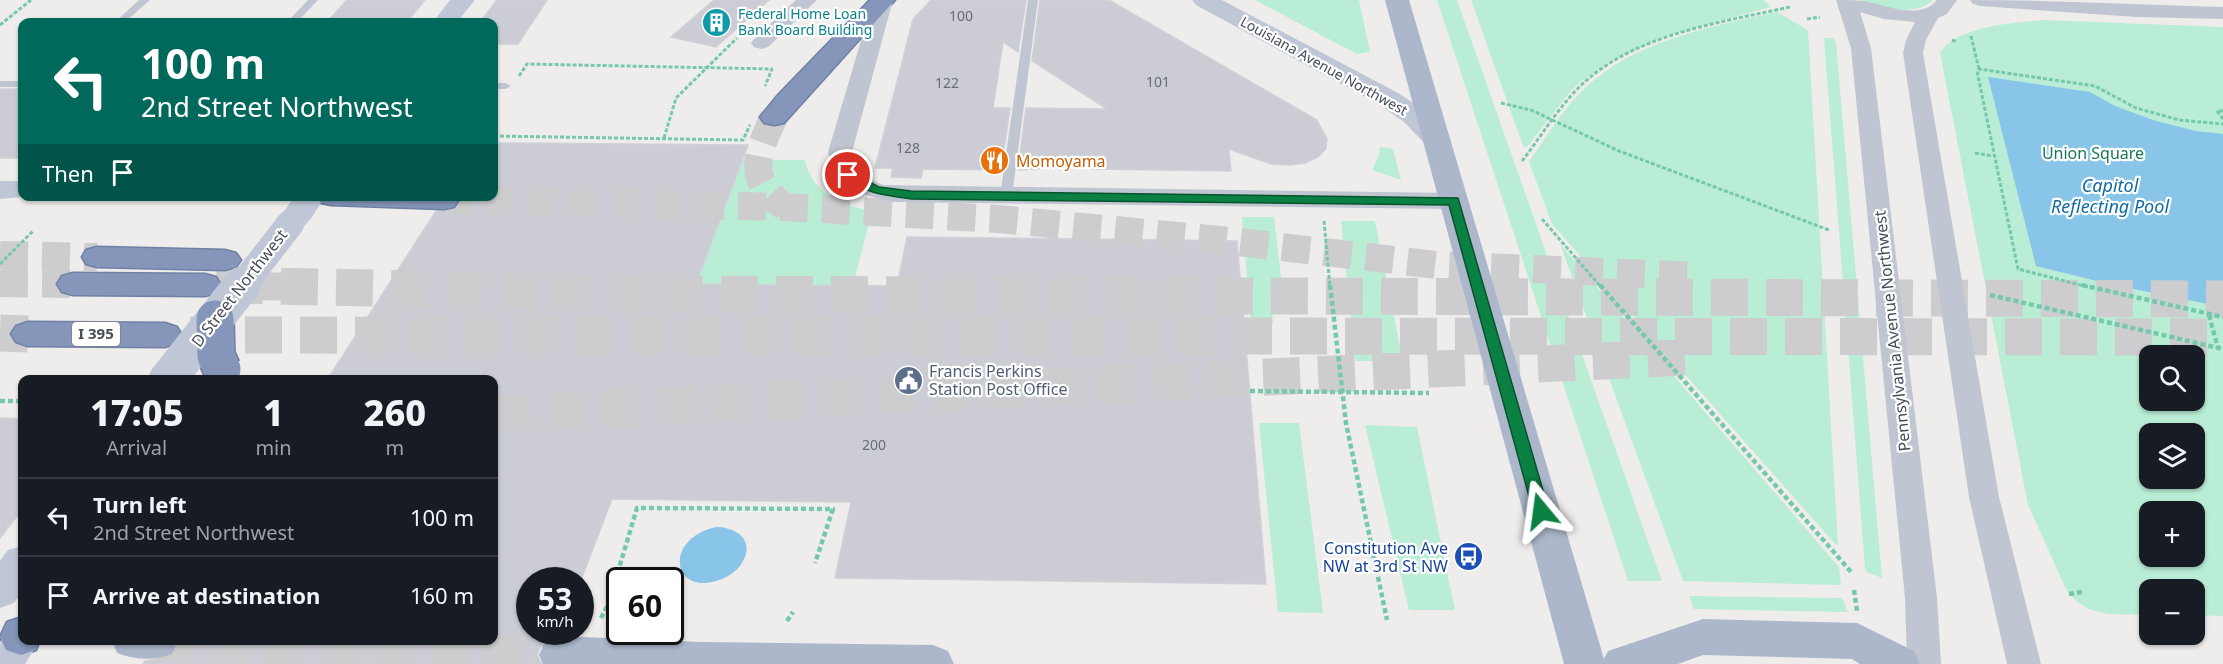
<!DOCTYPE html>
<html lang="en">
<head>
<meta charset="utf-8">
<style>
	body { margin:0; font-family:"Noto Sans",sans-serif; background:#20242c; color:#f1f3f6; height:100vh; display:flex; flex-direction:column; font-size:22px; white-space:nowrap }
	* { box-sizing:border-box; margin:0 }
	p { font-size:20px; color:#9ea1a6 }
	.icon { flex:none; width:33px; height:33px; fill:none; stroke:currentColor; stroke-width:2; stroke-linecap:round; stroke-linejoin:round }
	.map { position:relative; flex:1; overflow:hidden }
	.details { position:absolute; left:18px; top:375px; width:480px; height:270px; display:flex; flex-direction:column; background:#171b24; border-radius:12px; box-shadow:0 2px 4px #0004 }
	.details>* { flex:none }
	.banner { position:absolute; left:18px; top:18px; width:480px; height:183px; border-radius:12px; box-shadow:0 2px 4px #0004; background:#00695c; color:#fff; overflow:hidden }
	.controls { position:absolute; left:2139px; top:345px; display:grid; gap:12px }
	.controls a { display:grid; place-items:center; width:66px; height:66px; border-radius:12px; background:#171b24; box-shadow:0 2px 4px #0004; font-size:30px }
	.speed { position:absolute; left:516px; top:567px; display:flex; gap:12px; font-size:30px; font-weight:700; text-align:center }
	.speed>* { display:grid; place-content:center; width:78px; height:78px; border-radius:50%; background:#171b24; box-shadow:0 2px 4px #0004; line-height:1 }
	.speed small { font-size:15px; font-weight:400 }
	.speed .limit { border:3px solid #111; border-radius:9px; background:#fff; color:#111 }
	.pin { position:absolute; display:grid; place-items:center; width:51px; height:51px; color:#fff; margin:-26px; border:3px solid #fff; border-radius:50%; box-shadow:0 2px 6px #0007 }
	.me { position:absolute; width:66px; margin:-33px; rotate:344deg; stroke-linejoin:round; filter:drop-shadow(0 0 4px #0008) }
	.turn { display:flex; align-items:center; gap:21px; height:126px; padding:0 24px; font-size:27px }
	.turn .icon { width:78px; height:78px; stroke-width:2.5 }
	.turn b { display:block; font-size:42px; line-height:51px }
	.then { display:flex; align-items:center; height:57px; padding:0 24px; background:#0003; gap:12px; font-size:22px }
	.eta { display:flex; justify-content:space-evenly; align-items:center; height:102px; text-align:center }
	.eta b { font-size:36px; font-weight:800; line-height:42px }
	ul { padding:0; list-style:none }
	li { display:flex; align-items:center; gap:18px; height:78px; padding:0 24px; border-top:2px solid #363941 }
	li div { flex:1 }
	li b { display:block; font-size:22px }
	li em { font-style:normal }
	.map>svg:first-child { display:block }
</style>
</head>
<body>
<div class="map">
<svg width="2223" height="664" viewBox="0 0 2223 664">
	<rect width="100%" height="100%" fill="#efedec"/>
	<path fill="#baedd6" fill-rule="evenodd" d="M1255,0H1359L1370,52L1357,54Z
		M1437,0H1457L1662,581H1628Z
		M1471,0H1763L1771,7L1666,36L1610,61L1580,82L1569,93L1527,147L1523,146Z
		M1862,0H1933C1916,17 1882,8 1862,0Z
		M1777,12L1808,30L1838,545H1836L1552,224L1529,162C1546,137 1562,110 1584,89C1633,41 1712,26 1777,12Z
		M2044,20L2223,27V616L2195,615L2194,590H2150L2149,615C2119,614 2085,619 2066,589L2028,505L1940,53C1957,25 2015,23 2044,20ZM2150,356H2194V400H2150ZM2150,434H2194V478H2150ZM2150,512H2194V556H2150Z
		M1824,38H1834L1836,43L1882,578L1867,572L1865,568Z
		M1380,147L1393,149L1401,180L1372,170L1379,155Z
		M743,160H805C811,193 843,204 872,212L853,285L696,284Z
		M1242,217H1274L1285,310H1272L1273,324H1251Z
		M1341,221H1375L1403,361H1355Z
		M1560,244L1839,567L1841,585L1683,581Z
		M1259,423H1299L1323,613L1278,612Z
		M1365,425L1417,427L1455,610H1409Z
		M1689,596L1842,598L1848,612L1694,609Z"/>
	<path fill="#88c5e9" d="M1988,77L2090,92L2115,106L2156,121L2196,131L2223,134V307L2109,284L2036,266Z
		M716,527C735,527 755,539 743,561C739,569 731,575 722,579C672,599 662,539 716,527Z"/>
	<path fill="#cccdd4" stroke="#d0d1d8" stroke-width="1.5" d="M347,0H425L407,22H327Z
		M497,0H547L518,44H494V22H480Z
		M714,0H769L716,47L671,37Z
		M931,0H1026L1018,52L1003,42L993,108H1010L1001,170L923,169L921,178L891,177L893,168H875L913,19Z
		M1040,0H1109L1317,120L1327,139L1326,149L1318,157L1305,163L1289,165L1271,164L1229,149L1231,171L1092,169V165L1018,170L1026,108L1107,109L1032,61Z
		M0,89H22V158H0Z
		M494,143L748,145L696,284L897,286L907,237L1237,241L1266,584L835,578L851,502L612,499L581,580H530V632H562L543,641L537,654L541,664H143L145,661L173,656L180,640H494V380H327L436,211L454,209L461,201L459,196H494Z
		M0,418L22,419V510L0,538Z"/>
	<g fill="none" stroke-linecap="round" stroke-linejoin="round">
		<path stroke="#cdcdcf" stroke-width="37" stroke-dasharray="37 18" stroke-linecap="butt" d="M157,641L560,655"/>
		<path stroke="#cdcdcf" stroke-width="28" stroke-dasharray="28 14" stroke-linecap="butt" d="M774,117C756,155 746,180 785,207
			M444,200L785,207L998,219L1221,240L1437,265L1697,276
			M0,255L97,257
			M0,283L73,284
			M216,285L299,287"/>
		<path stroke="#cdcdcf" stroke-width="37" stroke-dasharray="37 18" stroke-linecap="butt" d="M226,285L656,294L2223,299
			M0,333L28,334
			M190,335L2223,337
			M494,414L1687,357"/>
		<defs>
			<path id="highway" d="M870,0H895L784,123L774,125L764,123L760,117L778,95Z
				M317,196H456L459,200L454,207L444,209L331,205L321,203Z
				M97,247L225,250L236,253L241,260L236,267L225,270L97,267L86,264L82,257L86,250Z
				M73,273L205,274L216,277L221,285L216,293L205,296L73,295L62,292L57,284L62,276Z
				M28,322L165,323L177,327L182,335L177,343L165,347L28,346L16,342L11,334L16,326Z
				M22,617V640H40L36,650L21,655L6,650L0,637L7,622Z"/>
		</defs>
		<use href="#highway" stroke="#7081a6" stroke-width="3"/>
		<path stroke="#74c9ad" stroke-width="3" stroke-dasharray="4 2" stroke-linecap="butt" d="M1807,19L1820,17
			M0,25L31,0
			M1971,36L1979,69
			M1952,40L1957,42
			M519,76L527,64L772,69L765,86
			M1501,103L1531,110L1619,151L1829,230
			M2223,111H2217L2223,119
			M494,136L743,140L750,125
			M664,138L676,98L737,38
			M1975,153L1993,156
			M1522,161C1543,134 1562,101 1588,79C1642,33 1723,22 1790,7
			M1542,219L1601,287
			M1324,221L1330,287
			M0,264L33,231
			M2088,287L2018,269L1977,71L1979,69L2095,86L2136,108L2179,120L2223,124"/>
		<path stroke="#74c9ad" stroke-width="4.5" stroke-dasharray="5 3" stroke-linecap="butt" d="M1330,285L1346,423L1387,620
			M1600,285L1853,574
			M2082,285L2223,317
			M1990,295L2223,349
			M2209,315L2218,348
			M1250,391L1429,393
			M0,401H22
			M1854,590L1857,611
			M2069,594L2082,592
			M601,618L608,605L637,508L833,509L815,563
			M787,621L793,612"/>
		<path fill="#c0c6d1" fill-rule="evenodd" d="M139,0H150L125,22H115Z
			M308,0H318L297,22H287Z
			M1028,0H1038L1012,196L1006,200L1000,196Z
			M0,81H22V87H0Z
			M494,83H506L511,86L506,89H494Z"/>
		<path fill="#c0c6d1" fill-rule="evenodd" d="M796,0H817L768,47L761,49L754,47L751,43L754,39Z
			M873,0H893L852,152C856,174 864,176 883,185L1454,193L1463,196L1466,201L1463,206L1454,209L893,202C861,195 835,188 828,152Z
			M1836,0C1845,0 1856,0 1865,1C1885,5 1921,21 1937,0H1957L1947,14L1938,18L1926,40L1923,53L1999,497L2041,664H2007L1969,497L1903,53L1906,40L1915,22L1884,19L1860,12L1871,48L1937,598L1941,664H1907L1905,598L1851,48Z
			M1970,0C2055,0 2139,5 2223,7V19L2136,17L1980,6L1973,4Z"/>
		<path fill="#bfc6d5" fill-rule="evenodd" d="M450,0H475L457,22H433Z
			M1192,0H1222L1398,93L1424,110L1451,140L1447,146L1437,148L1427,146L1404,122L1380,105L1196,5Z
			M0,181H22V196H32L0,199Z
			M295,196H325C313,215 304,238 279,231L275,224Z
			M22,546V592L14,603L0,608V561L8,550Z
			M21,619L22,640H40L25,664H0C0,638 0,629 21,619Z"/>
		<path fill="#acb7cb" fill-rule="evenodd" d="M1385,0H1409L1604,659L1608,651L1703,619L1857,623L1914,651L1920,664H1860L1852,659L1703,655L1678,664H1564Z
			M560,636L701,642L933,645L948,651L954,664H543L539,655L545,642Z
			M112,640H177L178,641L172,654C153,661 136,660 117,653Z"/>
		<use href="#highway" fill="#8596ba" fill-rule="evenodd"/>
		<defs>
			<path id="highway-bridge" d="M215,319L216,356L222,369"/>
		</defs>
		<use href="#highway-bridge" stroke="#7081a6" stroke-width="40" stroke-linecap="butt"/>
		<path stroke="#bfc6d5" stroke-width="28" d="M241,287L290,224"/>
		<path stroke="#bfc6d5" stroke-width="37" d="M167,380L242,285"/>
		<use href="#highway-bridge" stroke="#8596ba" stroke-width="37"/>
	</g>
	<path fill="#0b8043" stroke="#07532c" stroke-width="1.5" d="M848,171L879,187L911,191L1458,198L1549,511L1546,515L1541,517L1535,515L1533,511L1449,205L911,199C883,195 868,194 844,178L842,175Z"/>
	<defs>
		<symbol id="building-disc" viewBox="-11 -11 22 22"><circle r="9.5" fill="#0f9aa8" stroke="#fff"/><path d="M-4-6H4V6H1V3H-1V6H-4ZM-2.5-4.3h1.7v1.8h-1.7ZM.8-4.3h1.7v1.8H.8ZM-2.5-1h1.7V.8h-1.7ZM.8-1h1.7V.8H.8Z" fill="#fff"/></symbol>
		<symbol id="restaurant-disc" viewBox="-11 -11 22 22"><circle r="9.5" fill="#e8710a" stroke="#fff"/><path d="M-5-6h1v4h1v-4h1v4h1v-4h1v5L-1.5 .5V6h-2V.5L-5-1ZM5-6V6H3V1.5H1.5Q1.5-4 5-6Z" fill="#fff"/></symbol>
		<symbol id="civic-disc" viewBox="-11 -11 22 22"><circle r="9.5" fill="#5c6f8a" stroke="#fff"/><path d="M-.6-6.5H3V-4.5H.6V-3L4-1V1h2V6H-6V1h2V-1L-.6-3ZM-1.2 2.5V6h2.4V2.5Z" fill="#fff"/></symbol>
		<symbol id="bus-disc" viewBox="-11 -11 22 22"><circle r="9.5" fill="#1a4fb4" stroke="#fff"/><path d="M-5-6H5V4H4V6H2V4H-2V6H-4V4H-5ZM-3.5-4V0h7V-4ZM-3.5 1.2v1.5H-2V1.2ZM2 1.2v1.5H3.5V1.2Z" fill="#fff"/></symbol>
	</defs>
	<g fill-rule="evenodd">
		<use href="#building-disc" x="700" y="6" width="33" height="33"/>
		<use href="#restaurant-disc" x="978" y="144" width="33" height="33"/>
		<use href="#civic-disc" x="892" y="364" width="33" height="33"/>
		<use href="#bus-disc" x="1452" y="540" width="33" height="33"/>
	</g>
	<g text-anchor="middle" stroke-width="4.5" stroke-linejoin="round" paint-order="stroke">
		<g font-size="14" fill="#0d838f" stroke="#fff" text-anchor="start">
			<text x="738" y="19">Federal Home Loan<tspan x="738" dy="16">Bank Board Building</tspan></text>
		</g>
		<g font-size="14" fill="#676c78">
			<text x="961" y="21">100</text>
			<text x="1158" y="87">101</text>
			<text x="947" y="88">122</text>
			<text x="908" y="153">128</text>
			<text x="874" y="450">200</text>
		</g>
		<g font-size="14" fill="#454c59" stroke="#fff">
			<text transform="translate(1324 66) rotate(29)" y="5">Louisiana Avenue Northwest</text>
		</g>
		<rect fill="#fff" stroke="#7d828b" stroke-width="1.5" x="72" y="322" width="48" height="24" rx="4.5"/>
		<g font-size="15" font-weight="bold" fill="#454c59">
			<text x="96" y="339">I 395</text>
		</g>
		<g font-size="16" fill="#197758" stroke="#fff">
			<text x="2093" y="159">Union Square</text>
		</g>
		<g font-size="16" fill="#c56008" stroke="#fff" text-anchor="start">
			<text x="1016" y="167">Momoyama</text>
		</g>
		<g font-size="16" fill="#454c59" stroke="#fff">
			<text transform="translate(239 288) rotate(-52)" y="6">D Street Northwest</text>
			<text transform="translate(1892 331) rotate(-96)" y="6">Pennsylvania Avenue Northwest</text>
		</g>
		<g font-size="16" fill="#4e5e75" stroke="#fff" text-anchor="start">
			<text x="929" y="377">Francis Perkins<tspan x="929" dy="18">Station Post Office</tspan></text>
		</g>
		<g font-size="16" fill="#164399" stroke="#fff" text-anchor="end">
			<text x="1448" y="554">Constitution Ave<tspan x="1448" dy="18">NW at 3rd St NW</tspan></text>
		</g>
		<g font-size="18" font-style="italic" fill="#106ba1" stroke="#fff">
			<text x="2110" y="192">Capitol<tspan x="2110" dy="21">Reflecting Pool</tspan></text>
		</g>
	</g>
</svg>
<div class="controls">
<a><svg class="icon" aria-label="search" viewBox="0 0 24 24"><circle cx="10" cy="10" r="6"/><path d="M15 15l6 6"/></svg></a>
<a><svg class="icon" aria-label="layers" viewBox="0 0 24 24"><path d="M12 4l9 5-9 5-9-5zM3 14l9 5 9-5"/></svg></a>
<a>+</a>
<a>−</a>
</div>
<div class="speed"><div>53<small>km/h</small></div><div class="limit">60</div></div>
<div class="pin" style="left:848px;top:175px;background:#d93025"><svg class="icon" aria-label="arrive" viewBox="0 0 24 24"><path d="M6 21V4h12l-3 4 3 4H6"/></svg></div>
<svg class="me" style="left:1541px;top:511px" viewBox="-20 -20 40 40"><path d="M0-17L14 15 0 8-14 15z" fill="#0b8043" stroke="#fff" stroke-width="4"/></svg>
<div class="banner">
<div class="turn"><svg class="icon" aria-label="left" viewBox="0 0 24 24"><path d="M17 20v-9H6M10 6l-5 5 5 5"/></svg><div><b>100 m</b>2nd Street Northwest</div></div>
<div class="then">Then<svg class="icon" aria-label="arrive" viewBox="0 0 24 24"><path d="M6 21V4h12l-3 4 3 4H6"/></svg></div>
</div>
<section class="details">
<div class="eta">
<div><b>17:05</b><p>Arrival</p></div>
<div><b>1</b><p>min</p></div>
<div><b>260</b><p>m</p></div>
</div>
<ul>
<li><svg class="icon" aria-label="left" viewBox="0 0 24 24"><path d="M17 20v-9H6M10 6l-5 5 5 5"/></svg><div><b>Turn left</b><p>2nd Street Northwest</p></div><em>100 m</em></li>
<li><svg class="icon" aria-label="arrive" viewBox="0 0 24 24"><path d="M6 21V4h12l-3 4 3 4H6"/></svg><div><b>Arrive at destination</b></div><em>160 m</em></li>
</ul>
</section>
</div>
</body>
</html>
